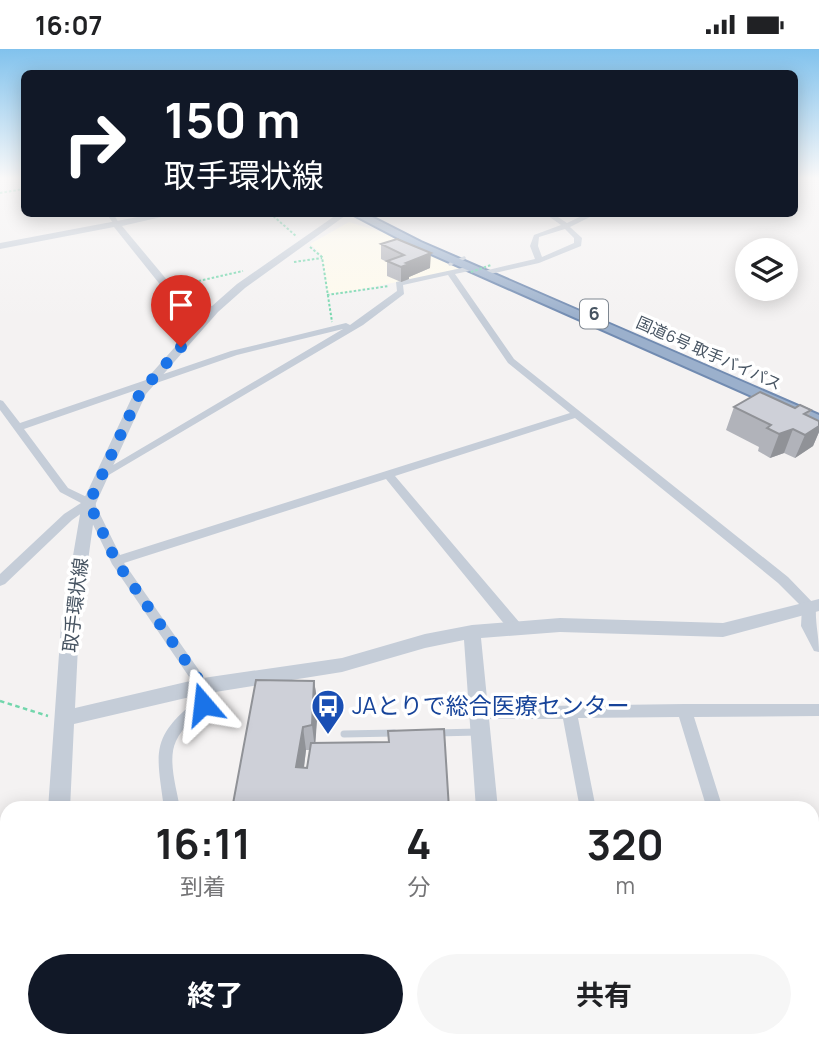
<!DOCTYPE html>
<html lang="ja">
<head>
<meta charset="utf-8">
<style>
	body { margin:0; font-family:Manrope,"Noto Sans JP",sans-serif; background:#f6f6f6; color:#202124; height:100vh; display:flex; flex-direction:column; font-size:26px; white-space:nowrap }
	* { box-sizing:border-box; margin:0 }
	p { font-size:23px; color:#757577 }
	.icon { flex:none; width:38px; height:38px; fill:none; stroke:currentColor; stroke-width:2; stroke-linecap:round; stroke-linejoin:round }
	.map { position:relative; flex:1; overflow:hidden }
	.details { position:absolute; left:0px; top:752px; width:819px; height:247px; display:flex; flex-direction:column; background:#fff; border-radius:21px 21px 0 0; box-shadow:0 4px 18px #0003 }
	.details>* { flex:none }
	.guide { position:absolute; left:21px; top:21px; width:777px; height:147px; border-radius:10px; box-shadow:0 4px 18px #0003; background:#111827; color:#fff; overflow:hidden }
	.controls { position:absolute; left:735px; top:189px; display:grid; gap:14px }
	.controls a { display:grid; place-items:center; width:63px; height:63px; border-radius:50%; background:#fff; box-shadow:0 4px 18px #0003; font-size:35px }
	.pin { position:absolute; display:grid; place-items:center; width:60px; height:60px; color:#fff; margin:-72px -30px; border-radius:50% 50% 50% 0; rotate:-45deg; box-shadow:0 0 7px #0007 }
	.pin .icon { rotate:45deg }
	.me { position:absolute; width:77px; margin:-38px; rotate:343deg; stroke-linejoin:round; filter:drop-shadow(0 0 5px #0008) }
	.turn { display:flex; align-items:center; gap:24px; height:147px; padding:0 28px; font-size:32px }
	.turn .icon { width:91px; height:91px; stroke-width:2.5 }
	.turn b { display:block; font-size:49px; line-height:60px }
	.eta { display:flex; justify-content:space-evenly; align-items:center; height:119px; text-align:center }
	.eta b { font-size:42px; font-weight:700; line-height:49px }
	.cta { display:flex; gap:14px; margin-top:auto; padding:14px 28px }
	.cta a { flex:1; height:80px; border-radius:42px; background:#111827; color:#fff; font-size:28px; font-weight:700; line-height:80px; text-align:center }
	.cta a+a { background:#f6f6f6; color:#202124 }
	.status { display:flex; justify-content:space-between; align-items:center; height:49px; padding:0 35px; background:#fff; direction:ltr }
	.status svg { height:19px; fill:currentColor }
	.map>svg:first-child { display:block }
</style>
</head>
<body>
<div class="status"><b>16:07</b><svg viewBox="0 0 49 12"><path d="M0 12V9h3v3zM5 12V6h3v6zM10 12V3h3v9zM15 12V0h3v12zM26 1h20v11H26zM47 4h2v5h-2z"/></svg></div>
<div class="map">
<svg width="819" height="999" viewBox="0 0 819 999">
	<rect width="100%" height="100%" fill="#f4f2f2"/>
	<path fill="#fefaec" d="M349,173L388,185L462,220L347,243L328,244L322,206L310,195Z"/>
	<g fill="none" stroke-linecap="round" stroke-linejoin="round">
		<defs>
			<path id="trunk" d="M350,164H364L421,193L819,366V377L413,197Z"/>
		</defs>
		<use href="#trunk" stroke="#718bb1" stroke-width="4"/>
		<path stroke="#72d6ac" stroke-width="2" stroke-dasharray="2.5 2" stroke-linecap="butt" d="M0,144L24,140
			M270,164L297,188
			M310,198L322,208L332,273
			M294,213L322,209
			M181,236L243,222
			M327,246L389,237"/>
		<path stroke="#72d6ac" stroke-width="2.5" stroke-dasharray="4.5 3.5" stroke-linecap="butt" d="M0,652L48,667"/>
		<path stroke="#c5cdd8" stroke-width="3.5" d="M450,215L464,209"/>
		<path stroke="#c5cdd8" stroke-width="7" d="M436,684L478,683
			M344,685L394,684"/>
		<path fill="#c5cdd8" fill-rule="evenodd" d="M106,164H113L120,176L119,177H115Z
			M544,164H552L567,174L588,164H598L570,178L582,189L581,197L539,214L482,227V223L488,221L535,210L530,197L534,186L561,176ZM565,180L574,189V194L542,208L538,197L539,188Z
			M471,217H474V221L455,225L514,310L788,528L816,557C815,574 819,587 819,603L814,602L801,577L802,558L778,534L575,369L395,427L520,574L522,578L520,582H510L386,430L124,514L210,637V655L208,659C197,668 182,678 176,692C167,711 177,740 180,760H164C157,705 149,689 196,652V638L112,515L86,461L72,471L5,535L0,537V525L64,465L81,454L60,443L0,361V351L3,352L20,374L231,302L346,274L350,276L397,242L396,233ZM448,226L508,314L570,364L120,506L93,451L68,439L24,380L237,306L343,280L98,425L103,428L107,427L363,276L404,245L403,236Z
			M684,655H819V667L694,668L723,760H707L679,668L578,669L596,760H580L563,670H479L474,668L471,664L474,660L479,658Z
			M7,968V989L0,992V971Z
			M819,985V999H786L788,992H812V986Z
			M622,992H642L644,999H624Z"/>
		<path fill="#c5cdd8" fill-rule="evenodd" d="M159,164H179L122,177L182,249L212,257L237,235L339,164H349L245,239L218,263L146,345L96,454L79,577L75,659L203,629L342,609L425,585L472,576L560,569L723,574L819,550V562L723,588L560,583L481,589L498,760H476L464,591L425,599L342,623L203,645L74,675L70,760H48L61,577L82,454L134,344L207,262L174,253L114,178L0,200V194Z
			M32,992H58V999H32Z
			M494,992H520L521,999H495Z"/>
		<use href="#trunk" fill="#9bb0cc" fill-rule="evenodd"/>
		<path stroke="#72d6ac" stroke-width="2" stroke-dasharray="2.5 2" stroke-linecap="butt" d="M471,223L491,216"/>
	</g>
	<path fill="#b1b3ba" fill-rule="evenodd" d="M397,190L430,219L409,228V230L401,233L387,227V213L381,210V195Z
		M734,358L811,361L809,367L819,372V383L813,397L795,409L784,404L770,409L758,402L759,398L726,381Z
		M314,632L318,656L315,693H388L444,680L232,760ZM306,701H310L307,719H304Z"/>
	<path fill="#909297" d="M431,204L430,219L409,228V230L401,233V218L406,214Z
		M819,377V383L813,397L795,409L805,386Z
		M793,380L784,404L770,409L779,385Z
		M314,632L318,656L315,700L312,676Z
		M303,678L306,701L301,741L296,718Z"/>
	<path fill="#ced0d8" stroke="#909297" stroke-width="2" d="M397,190L431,204L406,214L409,215L401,218L387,212L404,206L381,195Z
		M760,343L795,359L800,356L811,361L804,365L819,372V377L805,386L793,380L779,385L767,379L771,376L734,358Z
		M256,631L314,632L312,676L303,678L296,718L307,719L311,694L389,693L388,682L444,680L449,760H232Z
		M83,992H469V999H81Z"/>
	<linearGradient id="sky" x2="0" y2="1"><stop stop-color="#81c2ed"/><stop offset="0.48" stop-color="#faf9f9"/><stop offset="1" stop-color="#faf9f9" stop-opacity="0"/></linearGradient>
	<rect width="819" height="269" fill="url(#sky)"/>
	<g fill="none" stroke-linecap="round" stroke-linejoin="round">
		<path stroke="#1a73e8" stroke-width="12" stroke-dasharray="0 21.6" d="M181,298L140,344L89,454L116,512L203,637V655"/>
	</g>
	<defs>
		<symbol id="bus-pin" viewBox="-11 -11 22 30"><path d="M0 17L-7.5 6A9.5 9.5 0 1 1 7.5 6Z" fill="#1a4fb4" stroke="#fff"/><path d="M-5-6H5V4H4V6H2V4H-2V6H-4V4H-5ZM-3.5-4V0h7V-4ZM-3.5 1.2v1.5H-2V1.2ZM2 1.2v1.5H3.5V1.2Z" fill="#fff"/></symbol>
	</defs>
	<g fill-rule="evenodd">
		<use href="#bus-pin" x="309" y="638" width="38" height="52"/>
	</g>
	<g text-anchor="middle" stroke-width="7" stroke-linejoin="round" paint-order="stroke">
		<g font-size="16" fill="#475462" stroke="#fff">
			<text transform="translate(709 304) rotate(24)" y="6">国道6号 取手バイパス</text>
		</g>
		<rect fill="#fff" stroke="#7e8791" stroke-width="2" x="580" y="250.5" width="28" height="29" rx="5"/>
		<g font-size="18" font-weight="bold" fill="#475462">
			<text x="594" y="271">6</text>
		</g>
		<g font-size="19" fill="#475462" stroke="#fff">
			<text transform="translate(75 556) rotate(-83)" y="7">取手環状線</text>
		</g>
		<g font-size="23" fill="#164399" stroke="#fff" text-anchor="start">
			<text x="352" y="665">JAとりで総合医療センター</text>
		</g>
	</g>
</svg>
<div class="controls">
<a><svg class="icon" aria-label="layers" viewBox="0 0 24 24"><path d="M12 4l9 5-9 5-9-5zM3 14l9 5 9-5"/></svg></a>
</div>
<div class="pin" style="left:181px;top:298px;background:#d93025"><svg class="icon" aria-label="arrive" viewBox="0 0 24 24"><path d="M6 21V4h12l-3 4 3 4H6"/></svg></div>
<svg class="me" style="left:203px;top:655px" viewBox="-20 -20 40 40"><path d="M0-17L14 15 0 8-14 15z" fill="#1a73e8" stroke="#fff" stroke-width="4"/></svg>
<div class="guide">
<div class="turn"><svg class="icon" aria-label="right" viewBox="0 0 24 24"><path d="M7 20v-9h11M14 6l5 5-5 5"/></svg><div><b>150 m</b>取手環状線</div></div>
</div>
<section class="details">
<div class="eta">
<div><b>16:11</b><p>到着</p></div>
<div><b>4</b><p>分</p></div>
<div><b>320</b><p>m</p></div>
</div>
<div class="cta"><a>終了</a><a>共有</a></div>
</section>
</div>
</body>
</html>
